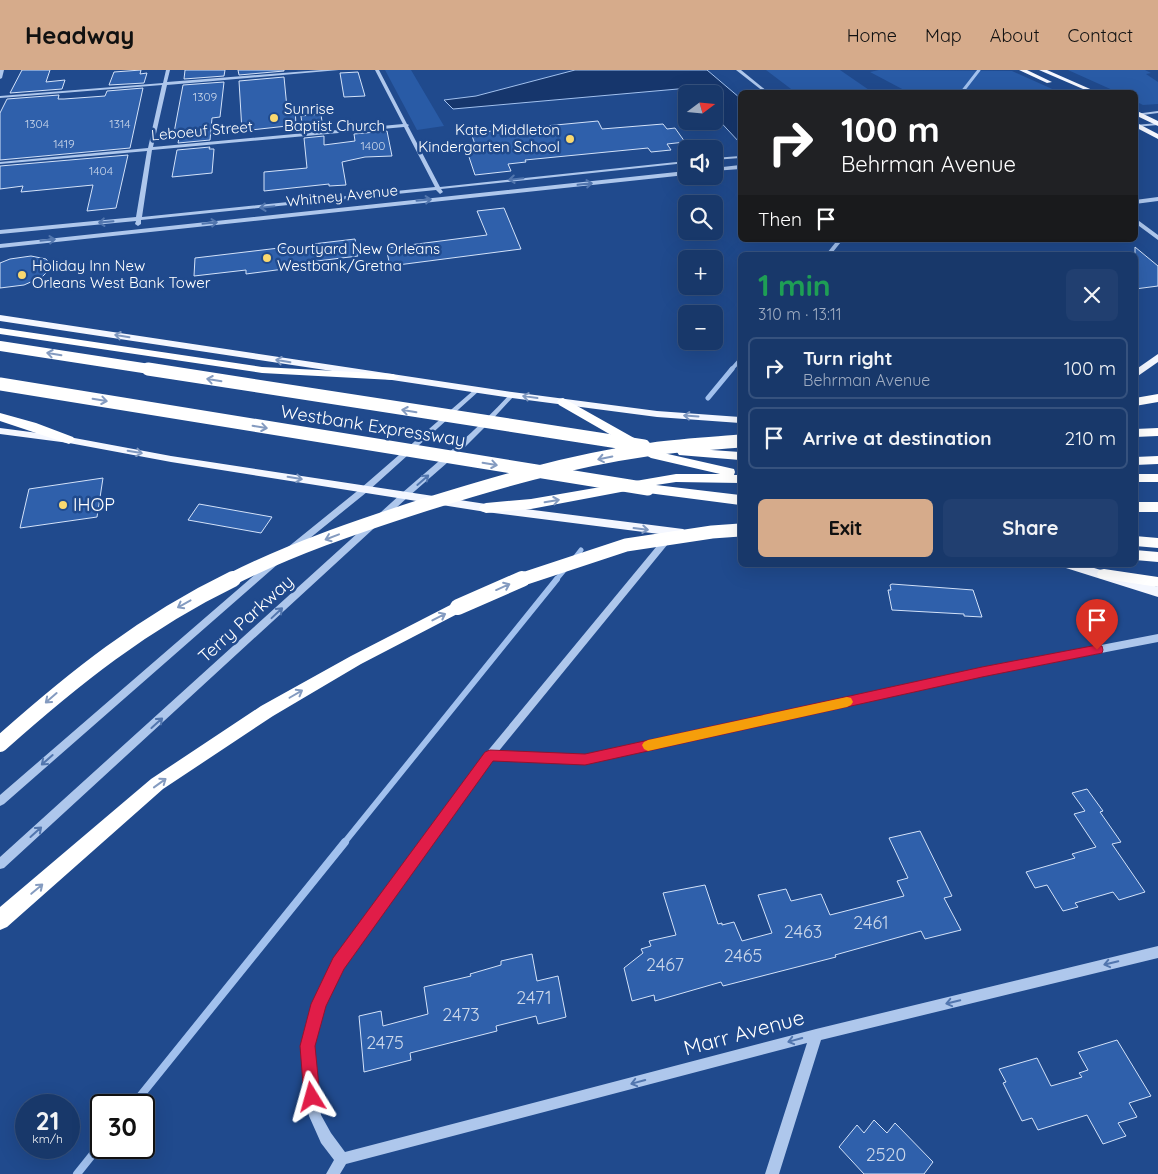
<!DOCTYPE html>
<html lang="en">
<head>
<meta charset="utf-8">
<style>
	body { margin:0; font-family:Quicksand,sans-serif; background:#213f70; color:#f1f3f6; height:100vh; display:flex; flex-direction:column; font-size:19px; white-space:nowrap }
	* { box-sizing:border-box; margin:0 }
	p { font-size:16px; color:#9facc1 }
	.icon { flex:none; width:28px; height:28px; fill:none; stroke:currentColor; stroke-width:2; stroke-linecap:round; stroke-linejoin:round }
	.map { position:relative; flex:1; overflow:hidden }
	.drawer { position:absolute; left:738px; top:182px; width:400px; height:315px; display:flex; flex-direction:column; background:#18386a; border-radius:8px; box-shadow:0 5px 20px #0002,0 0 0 1px #36527e }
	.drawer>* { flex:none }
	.banner { position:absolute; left:738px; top:20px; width:400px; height:152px; border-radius:8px; box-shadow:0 5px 20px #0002,0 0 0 1px #36527e; background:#202124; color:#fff; overflow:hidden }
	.needle { width:32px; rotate:74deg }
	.fabs { position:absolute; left:678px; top:15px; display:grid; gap:10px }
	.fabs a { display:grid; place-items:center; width:45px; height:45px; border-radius:8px; background:#18386a; box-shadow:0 5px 20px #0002,0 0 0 1px #36527e; font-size:25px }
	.speed { position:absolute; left:15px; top:1024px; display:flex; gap:10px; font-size:25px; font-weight:700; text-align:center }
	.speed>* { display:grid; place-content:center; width:65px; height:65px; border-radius:50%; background:#18386a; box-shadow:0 5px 20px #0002,0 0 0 1px #36527e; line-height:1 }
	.speed small { font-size:12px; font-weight:400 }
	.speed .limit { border:2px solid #111; border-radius:8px; background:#fff; color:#111 }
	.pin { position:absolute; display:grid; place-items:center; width:42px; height:42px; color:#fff; margin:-51px -21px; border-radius:50% 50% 50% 0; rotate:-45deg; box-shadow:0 0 5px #0007 }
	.pin .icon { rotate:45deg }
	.me { position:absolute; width:55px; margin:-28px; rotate:352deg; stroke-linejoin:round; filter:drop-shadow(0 0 4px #0008) }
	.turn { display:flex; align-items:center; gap:18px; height:105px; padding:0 20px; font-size:22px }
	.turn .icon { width:65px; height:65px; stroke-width:2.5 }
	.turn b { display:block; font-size:35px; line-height:42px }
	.then { display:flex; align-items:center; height:48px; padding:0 20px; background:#0003; gap:10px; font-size:19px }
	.round { display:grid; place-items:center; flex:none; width:52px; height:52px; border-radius:8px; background:#213f70 }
	.summary { display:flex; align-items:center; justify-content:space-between; height:85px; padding:0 20px }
	h1 { font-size:30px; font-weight:700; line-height:38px; color:#1e9e55 }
	.button { display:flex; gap:10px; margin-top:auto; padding:10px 20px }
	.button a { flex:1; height:58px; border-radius:8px; background:#d6ab8b; color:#111; font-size:20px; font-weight:700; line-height:58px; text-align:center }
	.button a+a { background:#213f70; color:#f1f3f6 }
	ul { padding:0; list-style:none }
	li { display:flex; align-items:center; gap:15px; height:62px; margin:0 10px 8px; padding:0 10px; border:2px solid #36527e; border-radius:8px }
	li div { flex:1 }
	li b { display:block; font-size:19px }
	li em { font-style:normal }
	header { display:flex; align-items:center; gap:30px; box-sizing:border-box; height:70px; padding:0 25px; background:#d6ab8b; color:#111 }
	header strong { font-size:24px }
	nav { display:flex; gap:28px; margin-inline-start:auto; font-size:18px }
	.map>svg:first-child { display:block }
</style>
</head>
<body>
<header>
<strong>Headway</strong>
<nav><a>Home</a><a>Map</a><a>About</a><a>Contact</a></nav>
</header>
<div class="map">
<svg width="1158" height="1104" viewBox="0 0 1158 1104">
	<rect width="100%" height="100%" fill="#204a8d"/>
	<path fill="#295ba6" d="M385,0H411L444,56L417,60Z
		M766,0H840L872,22H795Z
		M879,0L1012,1L1059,22H902L904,20L870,2Z
		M1068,0H1145L1151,3L1146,4L1158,12V34L1143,35L1135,31V22H1117Z"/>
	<path fill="#16366c" stroke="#a2c1ee" d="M575,0H707L740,28V73L714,45V24H694L689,18L453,39L444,30L476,26Z"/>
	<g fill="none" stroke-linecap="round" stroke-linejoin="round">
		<path stroke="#a2c1ee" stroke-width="3" d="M962,22L979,0"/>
		<path stroke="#a2c1ee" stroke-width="4" d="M828,185L840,170
			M731,300L740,290"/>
		<path stroke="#a2c1ee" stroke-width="5" d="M708,328L732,299
			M574,489L581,480
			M556,510L566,498"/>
		<path stroke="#a2c1ee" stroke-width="6" d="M344,773L557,509"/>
		<path stroke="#a2c1ee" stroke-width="8" d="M133,1035L345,772
			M77,1104L101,1074"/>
	</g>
	<path fill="#2f60ab" stroke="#d3e2f9" d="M22,0H50L46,12L65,10L62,19L10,23Z
		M141,0L140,4L147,3L144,13L109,15L114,2Z
		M185,0H225L224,6L184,9Z
		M238,0H284V1L239,5Z
		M358,2L365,26L344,27L340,3Z
		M284,7L287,38H295L296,55L242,61L239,11Z
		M224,12L220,47L212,48L210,70L178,73L179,68H173L183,15Z
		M143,18L130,78L0,90V43L7,29L59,25L58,29H64L105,26L107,21Z
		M321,44L323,60L303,61L301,46Z
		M598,51L602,59L663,54L667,59L675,58L685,72L667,74L671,80L651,82L648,78L525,90L526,92L508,94L511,101L475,105L467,81L477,80L471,63Z
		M387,61L392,86L365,87L342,92L346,115L329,116V114L264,121V102L307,98L304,68L324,66V75L355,71L354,64Z
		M210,77L209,79H214L212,103L172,107L177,80Z
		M128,85L116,138L87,141L93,115L21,122L23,116L0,119V96Z
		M504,138L521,179L390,196L386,178L487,165L477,141Z
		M355,169L358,186L284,195V199L246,204V200L194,206L195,188Z
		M1135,177L1158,196V216L1135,219Z
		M31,186L46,189L51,195L47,202L42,207L24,215L0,218V193L10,189Z
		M103,408L97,447L20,458L29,419Z
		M199,434L272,447L261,463L188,450Z
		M892,514L973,520L982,547L964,546V544L892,540L888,520H891L890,515Z
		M1087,719L1103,741L1100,742L1121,772L1112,774L1145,822L1119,830L1113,822L1075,833L1078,837L1063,841L1047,815L1035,818L1026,802L1075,788L1072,784L1096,777L1074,744L1085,741L1072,723Z
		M920,761L952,826L944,828L961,860L925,869L921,861L835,885L836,887L723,916L721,912L655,931L654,925L632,931L624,898L643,883L641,879L651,876L649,871L676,865L663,823L705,815L718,854L722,853V855L734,852L742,871L772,863L758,825L786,819L791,831L821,824L830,845L904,826L897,811L908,808L889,768Z
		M532,884L537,911L558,906L566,947L538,954L536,946L496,956L497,961L410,983L411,990L364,1002L359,946L381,941L383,956L428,944L424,917L471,906L470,904L501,895V891Z
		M1117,970L1151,1026L1129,1033L1137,1047L1118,1053L1126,1066L1103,1074L1087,1045L1038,1060L1032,1048L1022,1051L1003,1013L1006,1012L999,999L1037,988L1051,1016L1082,1007L1079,1003L1088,1000L1078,982Z
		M874,1050L887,1063L895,1053L933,1092L924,1104H864L839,1077L857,1055L864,1063Z"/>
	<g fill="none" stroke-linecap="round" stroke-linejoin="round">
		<path fill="#aec7ec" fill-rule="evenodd" d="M0,0H4L2,8L0,9Z
			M166,0H170L167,12L321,0H339L167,15L153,77L403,54L375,0H379L407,54L409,55L408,56L440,117L686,91V93L441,119L443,122L440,124L436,120L141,150V154L138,156L135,154L136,151L0,164V160L136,147L147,81L0,94V92L148,78L162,15L0,28V26L163,13ZM404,57L435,117L142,147L152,80Z
			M736,0H741L768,22H764Z
			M1158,41V43L1135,46V44Z
			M1158,53V55L1135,57V55Z
			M740,86V88L714,90V88Z
			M740,95V99L714,101V98Z
			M686,101V105L0,178V174Z
			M1158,127V131L1135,134V130Z
			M1135,148L1158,165V170L1135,153Z
			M477,318L479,319V321L367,422L294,481H288L287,479L288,477L361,418L475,319Z
			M512,323L514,324V326L489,353L463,379L408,427L4,798L0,799V787L402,423C439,391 477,360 510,324Z
			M669,464L672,465L673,467L672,469L498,682L585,686L982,598L1158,564V572L982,606L585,694L491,690L342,897L325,935L314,976L315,1008L321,1045L331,1063L345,1082L816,959L1158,876V888L821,970L779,1104H765L807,973L346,1094L340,1104H326L334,1090L321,1073L309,1046L303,1008L302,976L313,934L334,889L486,683L666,465Z
			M275,489L278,490L279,492L278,494L4,734L0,736V725L272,490Z"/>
		<path fill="#f4f7ff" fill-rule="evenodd" d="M1019,0H1027L1052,12L1047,13Z
			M1039,0H1047L1097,22H1090Z
			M1135,40L1158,51V56L1135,45Z
			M1135,52L1158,64V69L1135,57Z
			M0,245L512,322L657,341L740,347V353L657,347L512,328L0,251Z
			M1158,284V292L1135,308V300Z
			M0,358L69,367L171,386L486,434L683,459L689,463L683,467L486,442L171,392L69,373L0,364Z
			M1064,495H1084L1158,517V527L1066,498Z"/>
		<path fill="#fff" fill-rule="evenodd" d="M0,258L262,297L393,304L399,307L393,310L262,303L0,264Z
			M1158,324V332L1135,336V328Z
			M563,328L659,382L734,399L735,402L734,405H740V413L676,412L656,415L740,425V435L648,423L643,422L642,418L531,439L486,443L481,441L479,438L481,435L486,433L531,429L676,404H720L651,388L559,335L557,332L559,329Z
			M0,343L36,353L73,367L75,370L69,374L0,351Z
			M1158,358V366L1135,367V359Z
			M683,378L740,382V390L679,385L677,382L679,379Z
			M1158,386V394L1135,395V387Z
			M1135,404H1158V412H1135Z
			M1135,432H1158V442H1135Z
			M1135,466L1158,468V478L1135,476Z
			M1135,480L1158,482V492L1135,490Z
			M1104,499L1158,507V517L1099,508L1097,504L1099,500Z
			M458,531L463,533L465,537L463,541L361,594L273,646L163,719L7,857L0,860V837L151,709L261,636L351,586Z"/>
		<path stroke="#fff" stroke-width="10" d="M0,276L156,300"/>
		<path stroke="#fff" stroke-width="13" d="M148,299L644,376
			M0,314L648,419
			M230,510C291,479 356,457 421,436C495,413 569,391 646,380C677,375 708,374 740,371
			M520,510L626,475L712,462L740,460"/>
		<path stroke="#fff" stroke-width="16" d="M458,537L522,509
			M0,674C73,609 144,552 233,509"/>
	</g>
	<defs><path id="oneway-shaft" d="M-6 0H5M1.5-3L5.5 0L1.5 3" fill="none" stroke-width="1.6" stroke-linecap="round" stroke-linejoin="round" transform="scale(1.25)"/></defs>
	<g stroke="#5276ae">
		<use href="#oneway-shaft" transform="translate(516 109) rotate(174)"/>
		<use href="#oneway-shaft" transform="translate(585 114) rotate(-6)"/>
		<use href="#oneway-shaft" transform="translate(424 130) rotate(-5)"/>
		<use href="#oneway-shaft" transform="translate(267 137) rotate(174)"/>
		<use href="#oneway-shaft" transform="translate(106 152) rotate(175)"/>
		<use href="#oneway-shaft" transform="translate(210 153) rotate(-6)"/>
		<use href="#oneway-shaft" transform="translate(48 170) rotate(-6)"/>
		<use href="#oneway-shaft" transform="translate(423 410) rotate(-41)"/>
		<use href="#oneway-shaft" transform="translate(277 543) rotate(-43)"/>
		<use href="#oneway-shaft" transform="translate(157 653) rotate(-42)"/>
		<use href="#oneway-shaft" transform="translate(47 690) rotate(139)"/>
		<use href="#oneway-shaft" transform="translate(36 762) rotate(-42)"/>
		<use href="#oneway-shaft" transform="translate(1111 893) rotate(166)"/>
		<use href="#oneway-shaft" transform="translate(953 932) rotate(166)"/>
		<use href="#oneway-shaft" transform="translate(795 970) rotate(165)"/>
		<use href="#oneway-shaft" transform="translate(638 1012) rotate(165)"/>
	</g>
	<g stroke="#7f98c0">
		<use href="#oneway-shaft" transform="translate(122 266) rotate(-171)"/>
		<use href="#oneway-shaft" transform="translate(283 291) rotate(-171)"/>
		<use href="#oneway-shaft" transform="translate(530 327) rotate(-172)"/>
		<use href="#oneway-shaft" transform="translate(691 346) rotate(-176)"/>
		<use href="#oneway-shaft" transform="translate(135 382) rotate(10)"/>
		<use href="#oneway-shaft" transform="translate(295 408) rotate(9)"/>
		<use href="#oneway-shaft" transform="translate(641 459) rotate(7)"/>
	</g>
	<g stroke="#849bc0">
		<use href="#oneway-shaft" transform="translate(54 284) rotate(-171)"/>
		<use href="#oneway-shaft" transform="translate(214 310) rotate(-171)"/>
		<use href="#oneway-shaft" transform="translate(100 330) rotate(9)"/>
		<use href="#oneway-shaft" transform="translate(409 341) rotate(-171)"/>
		<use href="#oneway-shaft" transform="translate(260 357) rotate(9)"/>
		<use href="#oneway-shaft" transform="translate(605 388) rotate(168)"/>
		<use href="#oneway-shaft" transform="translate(490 394) rotate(9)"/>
		<use href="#oneway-shaft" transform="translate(552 431) rotate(-9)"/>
		<use href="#oneway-shaft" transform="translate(332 467) rotate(159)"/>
		<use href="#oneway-shaft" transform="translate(503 517) rotate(-24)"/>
		<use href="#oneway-shaft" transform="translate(184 534) rotate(151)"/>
		<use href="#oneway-shaft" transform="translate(439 547) rotate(-27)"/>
		<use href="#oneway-shaft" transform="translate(296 624) rotate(-30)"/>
		<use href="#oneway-shaft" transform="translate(51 628) rotate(139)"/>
		<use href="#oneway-shaft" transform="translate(160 713) rotate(-36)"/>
		<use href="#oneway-shaft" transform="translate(37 819) rotate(-40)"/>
	</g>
	<path fill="#e11d48" stroke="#92132f" d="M1097,575L1102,576L1103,580L1102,583L982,607L585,695L493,691L344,899L326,936L315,976L320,1027L318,1033L312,1035L306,1033L304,1027L300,976L311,934L333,888L485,682L490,680L585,684L982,597Z"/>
	<path fill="#f59e0b" d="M847,627L851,628L853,632L851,635L847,637L648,681L644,679L642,675L644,672L648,670Z"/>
	<g fill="#fad96f" stroke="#204a8d" stroke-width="2">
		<circle cx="274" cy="48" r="5"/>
		<circle cx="570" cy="69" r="5"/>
		<circle cx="267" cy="188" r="5"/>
		<circle cx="22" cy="205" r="5"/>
		<circle cx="63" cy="435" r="5"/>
	</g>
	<g text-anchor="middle" stroke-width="5" stroke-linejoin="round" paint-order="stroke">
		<g font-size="12" fill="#cbd7ea">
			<text x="205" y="31">1309</text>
			<text x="37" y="58">1304</text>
			<text x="120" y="58">1314</text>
			<text x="64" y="78">1419</text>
			<text x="373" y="80">1400</text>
			<text x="101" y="105">1404</text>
		</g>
		<g font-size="15" fill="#fff" stroke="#204a8d" text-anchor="start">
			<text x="284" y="44">Sunrise<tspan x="284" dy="17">Baptist Church</tspan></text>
			<text x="560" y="65" text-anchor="end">Kate Middleton<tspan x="560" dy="17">Kindergarten School</tspan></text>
			<text x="277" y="184">Courtyard New Orleans<tspan x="277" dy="17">Westbank/Gretna</tspan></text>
			<text x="32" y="201">Holiday Inn New<tspan x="32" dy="17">Orleans West Bank Tower</tspan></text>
		</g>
		<g font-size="15" fill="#fff" stroke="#204a8d">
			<text transform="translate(202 61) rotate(-5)" y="5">Leboeuf Street</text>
			<text transform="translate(342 126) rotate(-6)" y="5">Whitney Avenue</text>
		</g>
		<g font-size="18" fill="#fff" stroke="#204a8d">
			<text transform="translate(373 356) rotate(9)" y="6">Westbank Expressway</text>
			<text transform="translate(246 549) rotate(-42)" y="6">Terry Parkway</text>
		</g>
		<g font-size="18" fill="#fff" stroke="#204a8d" text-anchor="start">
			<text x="73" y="441">IHOP</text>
		</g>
		<g font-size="18" fill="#cbd7ea">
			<text x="871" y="859">2461</text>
			<text x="803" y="868">2463</text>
			<text x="743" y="892">2465</text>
			<text x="665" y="901">2467</text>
			<text x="534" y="934">2471</text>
			<text x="461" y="951">2473</text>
			<text x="385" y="979">2475</text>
			<text x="886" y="1091">2520</text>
		</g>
		<g font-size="21" fill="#fff" stroke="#204a8d">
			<text transform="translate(744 963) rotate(-15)" y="7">Marr Avenue</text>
		</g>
	</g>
</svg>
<div class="fabs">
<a><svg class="needle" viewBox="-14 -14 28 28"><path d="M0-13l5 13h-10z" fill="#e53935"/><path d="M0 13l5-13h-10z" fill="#9facc1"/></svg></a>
<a><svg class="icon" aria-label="sound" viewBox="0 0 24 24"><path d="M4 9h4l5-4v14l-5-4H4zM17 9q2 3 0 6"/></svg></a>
<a><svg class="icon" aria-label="search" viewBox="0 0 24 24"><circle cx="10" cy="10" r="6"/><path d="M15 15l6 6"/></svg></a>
<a>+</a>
<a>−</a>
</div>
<div class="speed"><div>21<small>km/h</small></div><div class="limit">30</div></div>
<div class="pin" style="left:1097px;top:580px;background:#d93025"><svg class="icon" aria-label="arrive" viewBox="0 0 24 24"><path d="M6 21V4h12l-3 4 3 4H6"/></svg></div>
<svg class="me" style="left:312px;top:1027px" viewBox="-20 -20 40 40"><path d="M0-17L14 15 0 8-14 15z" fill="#e11d48" stroke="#fff" stroke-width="4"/></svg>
<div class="banner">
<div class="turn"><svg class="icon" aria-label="right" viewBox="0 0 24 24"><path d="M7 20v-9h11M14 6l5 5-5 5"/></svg><div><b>100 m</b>Behrman Avenue</div></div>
<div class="then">Then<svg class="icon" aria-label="arrive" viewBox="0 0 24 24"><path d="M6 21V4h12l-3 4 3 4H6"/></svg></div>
</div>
<section class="drawer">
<div class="summary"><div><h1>1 min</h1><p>310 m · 13:11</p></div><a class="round"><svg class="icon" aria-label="close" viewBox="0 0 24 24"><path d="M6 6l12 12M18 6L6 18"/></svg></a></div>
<ul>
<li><svg class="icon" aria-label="right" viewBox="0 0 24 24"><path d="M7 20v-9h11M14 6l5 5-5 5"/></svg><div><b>Turn right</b><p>Behrman Avenue</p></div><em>100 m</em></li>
<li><svg class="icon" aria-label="arrive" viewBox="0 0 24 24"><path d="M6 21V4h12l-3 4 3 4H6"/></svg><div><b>Arrive at destination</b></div><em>210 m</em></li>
</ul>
<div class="button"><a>Exit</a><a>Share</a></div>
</section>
</div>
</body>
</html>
